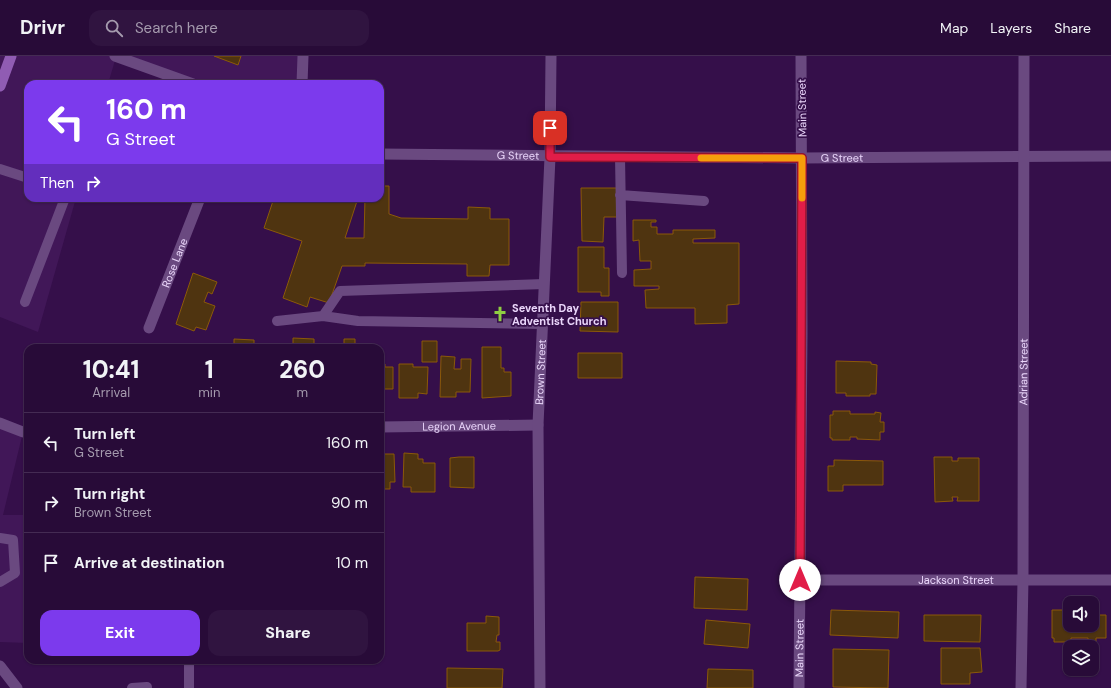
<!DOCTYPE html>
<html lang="en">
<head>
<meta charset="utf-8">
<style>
	body { margin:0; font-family:"DM Sans",sans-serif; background:#301440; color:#f1f3f6; height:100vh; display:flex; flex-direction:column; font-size:15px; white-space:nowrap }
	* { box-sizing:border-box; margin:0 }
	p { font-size:13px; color:#a59bae }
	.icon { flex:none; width:22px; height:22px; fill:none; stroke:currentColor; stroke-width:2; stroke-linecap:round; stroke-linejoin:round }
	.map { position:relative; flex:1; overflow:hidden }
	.sheet { position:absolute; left:24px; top:288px; width:360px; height:320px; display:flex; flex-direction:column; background:#280b38; border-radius:12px; box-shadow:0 1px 3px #0004,0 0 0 1px #442b53 }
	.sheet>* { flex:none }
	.top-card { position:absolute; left:24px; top:24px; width:360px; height:122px; border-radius:12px; box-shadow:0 1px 3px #0004,0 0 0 1px #442b53; background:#7c3aed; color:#fff; overflow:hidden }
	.controls { position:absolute; left:1063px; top:540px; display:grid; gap:8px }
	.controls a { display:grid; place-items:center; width:36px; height:36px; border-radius:8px; background:#280b38; box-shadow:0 1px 3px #0004,0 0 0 1px #442b53; font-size:20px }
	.pin { position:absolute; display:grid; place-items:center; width:34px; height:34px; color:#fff; margin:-17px; border-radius:8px; box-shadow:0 2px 6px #0006 }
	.me { position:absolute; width:44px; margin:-22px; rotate:0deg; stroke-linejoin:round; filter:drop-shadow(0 0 3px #0008) }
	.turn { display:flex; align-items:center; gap:14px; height:84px; padding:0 16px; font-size:18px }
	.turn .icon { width:52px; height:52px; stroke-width:2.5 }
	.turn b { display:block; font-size:28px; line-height:34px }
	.then { display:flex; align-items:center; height:38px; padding:0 16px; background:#0003; gap:8px; font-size:15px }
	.eta { display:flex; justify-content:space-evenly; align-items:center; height:68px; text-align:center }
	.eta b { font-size:24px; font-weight:800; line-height:28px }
	.primary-button { display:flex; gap:8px; margin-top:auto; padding:8px 16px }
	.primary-button a { flex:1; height:46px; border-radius:12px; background:#7c3aed; color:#fff; font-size:16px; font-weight:800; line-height:46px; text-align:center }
	.primary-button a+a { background:#301440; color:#f1f3f6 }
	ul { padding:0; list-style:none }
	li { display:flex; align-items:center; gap:12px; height:60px; padding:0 16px; border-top:1px solid #442b53 }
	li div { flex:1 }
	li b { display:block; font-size:15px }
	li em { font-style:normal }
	header { display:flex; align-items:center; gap:24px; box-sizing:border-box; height:56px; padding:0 20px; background:#280b38; border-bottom:1px solid #442b53 }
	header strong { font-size:19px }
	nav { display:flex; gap:22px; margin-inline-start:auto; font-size:14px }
	.search { width:280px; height:36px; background:#301440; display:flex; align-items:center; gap:10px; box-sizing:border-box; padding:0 14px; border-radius:12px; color:#a59bae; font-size:15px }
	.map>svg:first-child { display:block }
</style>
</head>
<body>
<header>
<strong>Drivr</strong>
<div class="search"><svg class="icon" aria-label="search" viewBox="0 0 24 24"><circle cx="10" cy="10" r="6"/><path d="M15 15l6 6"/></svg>Search here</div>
<nav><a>Map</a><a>Layers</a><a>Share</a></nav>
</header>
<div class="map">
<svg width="1111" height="632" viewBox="0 0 1111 632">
	<rect width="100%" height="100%" fill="#350f4a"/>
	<path fill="#411758" d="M0,0H303L301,28H193L116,1L108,28H28V142H76L38,276L0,261Z
		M0,367L23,376L3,459H28V587L0,586Z"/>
	<path fill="#4f3410" stroke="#8b5909" d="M214,0H241L238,9Z
		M380,130H389V158L401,162L468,163V151L490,152V163H509V209H490L489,220H467V208L365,207V210H342L329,247L310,241L307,251L283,242L302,185L264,172L274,142H358L345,182H364L365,142H380Z
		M581,132H619L618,161H604L603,186L582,185Z
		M633,164H656V166H651V171H657V178H673V174H715V182L693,183V187H739V248L727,249V267L695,268V252H646L645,234L659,233V230H634V214L651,213V205H640L639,184L633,185Z
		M578,191H604V212H609V240H601V236H578Z
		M193,217L217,226L212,238L208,236L204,246L215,250L206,274L196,271L194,275L176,268Z
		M581,246H618V276L580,275Z
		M293,282L314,283V292H293Z
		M234,283L254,284V292H234Z
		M344,283H355V292H344Z
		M422,285H437V306H422Z
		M482,291H501V312H504V316H511V340L482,342Z
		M578,297H622V322H578Z
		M441,300L455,301L454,313H461V303H471L470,336H456V341H440Z
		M836,305L871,306V308L877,309L876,338H870V340H846V337H836Z
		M380,308H385V311H393V333H383V338H380Z
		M399,308H413V311H428L427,338L418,337V342H399Z
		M833,355H850V358H875V356L881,357L880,366H884V376H880V384L857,383V381H850V384H832V382H830V359H833Z
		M404,397L418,398V403H423V407H435V436H411V431H403Z
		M380,398H394L395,426H390V433H380Z
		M459,401H474V432L450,431V402Z
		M934,401H952V405H958V402H979V445H957L958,441H952L953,445L935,446Z
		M834,404L883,405V429H843V435H828V410H834Z
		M695,521L748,523L747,554L694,552Z
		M831,554L899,556L898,582L830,579Z
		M1052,554H1070V569H1092V554H1098V559H1106V582H1096V588H1088V582H1071V586H1054V582H1052Z
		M924,559H981L980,586L924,585Z
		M486,560L499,561V579H497L496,586H500V594L498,595H467V567H486Z
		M706,564L750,568L748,592L704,588Z
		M941,592H980L982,616L970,617V628H941Z
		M833,593L889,594L888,632L833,631Z
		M447,612L503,613L502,632H447Z
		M708,613L753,614V632H707Z"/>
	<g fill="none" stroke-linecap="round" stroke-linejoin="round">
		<path stroke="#6a4980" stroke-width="10" d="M620,101L622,217
			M0,113L28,122
			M620,139L704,145
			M25,246L65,142
			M277,265L323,260
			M542,268L358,265L323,260L340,235L544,228
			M0,482L13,484L15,517L0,526
			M132,632L147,631
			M189,632V604"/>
		<g stroke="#6a4980" stroke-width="11">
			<path d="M115,0L193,28"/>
			<path d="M302,28L303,0"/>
			<path id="s1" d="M380,98L802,102L1111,100"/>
			<path id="s2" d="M149,272L200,142"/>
			<path d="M0,367L23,376H28"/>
			<path id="s3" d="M380,371L538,369"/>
			<path id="s4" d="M800,524H1111"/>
			<path id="s5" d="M540,632L538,369L550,101L551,0"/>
			<path id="s6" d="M1021,632L1023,523L1024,0"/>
		</g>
		<g stroke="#6a4980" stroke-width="11">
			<path d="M0,610L17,632"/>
			<path id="s7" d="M799,632L802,277L801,0"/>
		</g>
		<path stroke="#905cb3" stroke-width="11" d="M0,30L11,0"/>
	</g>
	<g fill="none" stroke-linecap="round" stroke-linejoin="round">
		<defs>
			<path id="route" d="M550,72V101L802,102L800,524"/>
		</defs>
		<use href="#route" stroke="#92132f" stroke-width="10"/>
		<use href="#route" stroke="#e11d48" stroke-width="7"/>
		<path stroke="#f59e0b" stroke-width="7" d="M701,102H802V142"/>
	</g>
	<defs>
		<symbol id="church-bare" viewBox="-9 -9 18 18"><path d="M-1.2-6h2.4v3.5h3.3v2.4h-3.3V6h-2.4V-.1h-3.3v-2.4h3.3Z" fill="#8fcd42" stroke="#350f4a" stroke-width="2.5" paint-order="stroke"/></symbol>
	</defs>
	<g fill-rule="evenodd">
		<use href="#church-bare" x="489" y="247" width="22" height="22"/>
	</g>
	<g text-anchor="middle" stroke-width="3.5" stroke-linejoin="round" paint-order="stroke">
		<g font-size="11" fill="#ead6fa" stroke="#350f4a">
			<text transform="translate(802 52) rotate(-91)" y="4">Main Street</text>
			<text dy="4" stroke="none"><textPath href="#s1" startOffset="138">G Street</textPath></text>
			<text dy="4" stroke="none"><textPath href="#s1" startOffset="462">G Street</textPath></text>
			<text dy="4" stroke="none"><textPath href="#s2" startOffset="70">Rose Lane</textPath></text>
			<text dy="4" stroke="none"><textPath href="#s5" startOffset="316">Brown Street</textPath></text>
			<text dy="4" stroke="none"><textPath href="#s6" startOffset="316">Adrian Street</textPath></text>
			<text dy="4" stroke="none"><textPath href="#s3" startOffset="79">Legion Avenue</textPath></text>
			<text dy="4" stroke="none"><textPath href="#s4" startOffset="156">Jackson Street</textPath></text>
			<text dy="4" stroke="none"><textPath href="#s7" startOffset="40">Main Street</textPath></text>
		</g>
		<g font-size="11" font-weight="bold" fill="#ead6fa" stroke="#350f4a" text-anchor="start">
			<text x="512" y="256">Seventh Day<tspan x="512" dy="13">Adventist Church</tspan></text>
		</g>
	</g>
</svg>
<div class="controls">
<a><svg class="icon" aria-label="sound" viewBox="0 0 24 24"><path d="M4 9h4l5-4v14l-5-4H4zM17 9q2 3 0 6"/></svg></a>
<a><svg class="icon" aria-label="layers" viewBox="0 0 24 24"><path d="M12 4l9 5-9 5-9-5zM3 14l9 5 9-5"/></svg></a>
</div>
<div class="pin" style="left:550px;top:72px;background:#d93025"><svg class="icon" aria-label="arrive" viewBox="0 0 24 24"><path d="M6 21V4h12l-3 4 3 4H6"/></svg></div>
<svg class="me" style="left:800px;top:524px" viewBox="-20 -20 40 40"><circle r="19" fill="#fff"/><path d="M0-13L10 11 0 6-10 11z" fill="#e11d48"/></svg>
<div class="top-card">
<div class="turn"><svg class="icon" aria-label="left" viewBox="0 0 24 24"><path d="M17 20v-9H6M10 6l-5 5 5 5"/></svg><div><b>160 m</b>G Street</div></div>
<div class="then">Then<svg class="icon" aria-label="right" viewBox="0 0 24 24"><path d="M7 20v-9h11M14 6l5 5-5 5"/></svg></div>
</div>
<section class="sheet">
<div class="eta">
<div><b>10:41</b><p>Arrival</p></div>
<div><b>1</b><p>min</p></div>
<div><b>260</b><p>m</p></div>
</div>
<ul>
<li><svg class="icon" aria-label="left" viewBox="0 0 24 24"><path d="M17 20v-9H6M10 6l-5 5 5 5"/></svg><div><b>Turn left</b><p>G Street</p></div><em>160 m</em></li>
<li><svg class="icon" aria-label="right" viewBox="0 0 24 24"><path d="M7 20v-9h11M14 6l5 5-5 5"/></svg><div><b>Turn right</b><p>Brown Street</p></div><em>90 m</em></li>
<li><svg class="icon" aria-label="arrive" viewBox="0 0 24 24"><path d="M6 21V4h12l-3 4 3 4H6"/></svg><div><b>Arrive at destination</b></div><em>10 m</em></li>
</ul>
<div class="primary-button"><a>Exit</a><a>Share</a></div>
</section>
</div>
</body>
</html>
